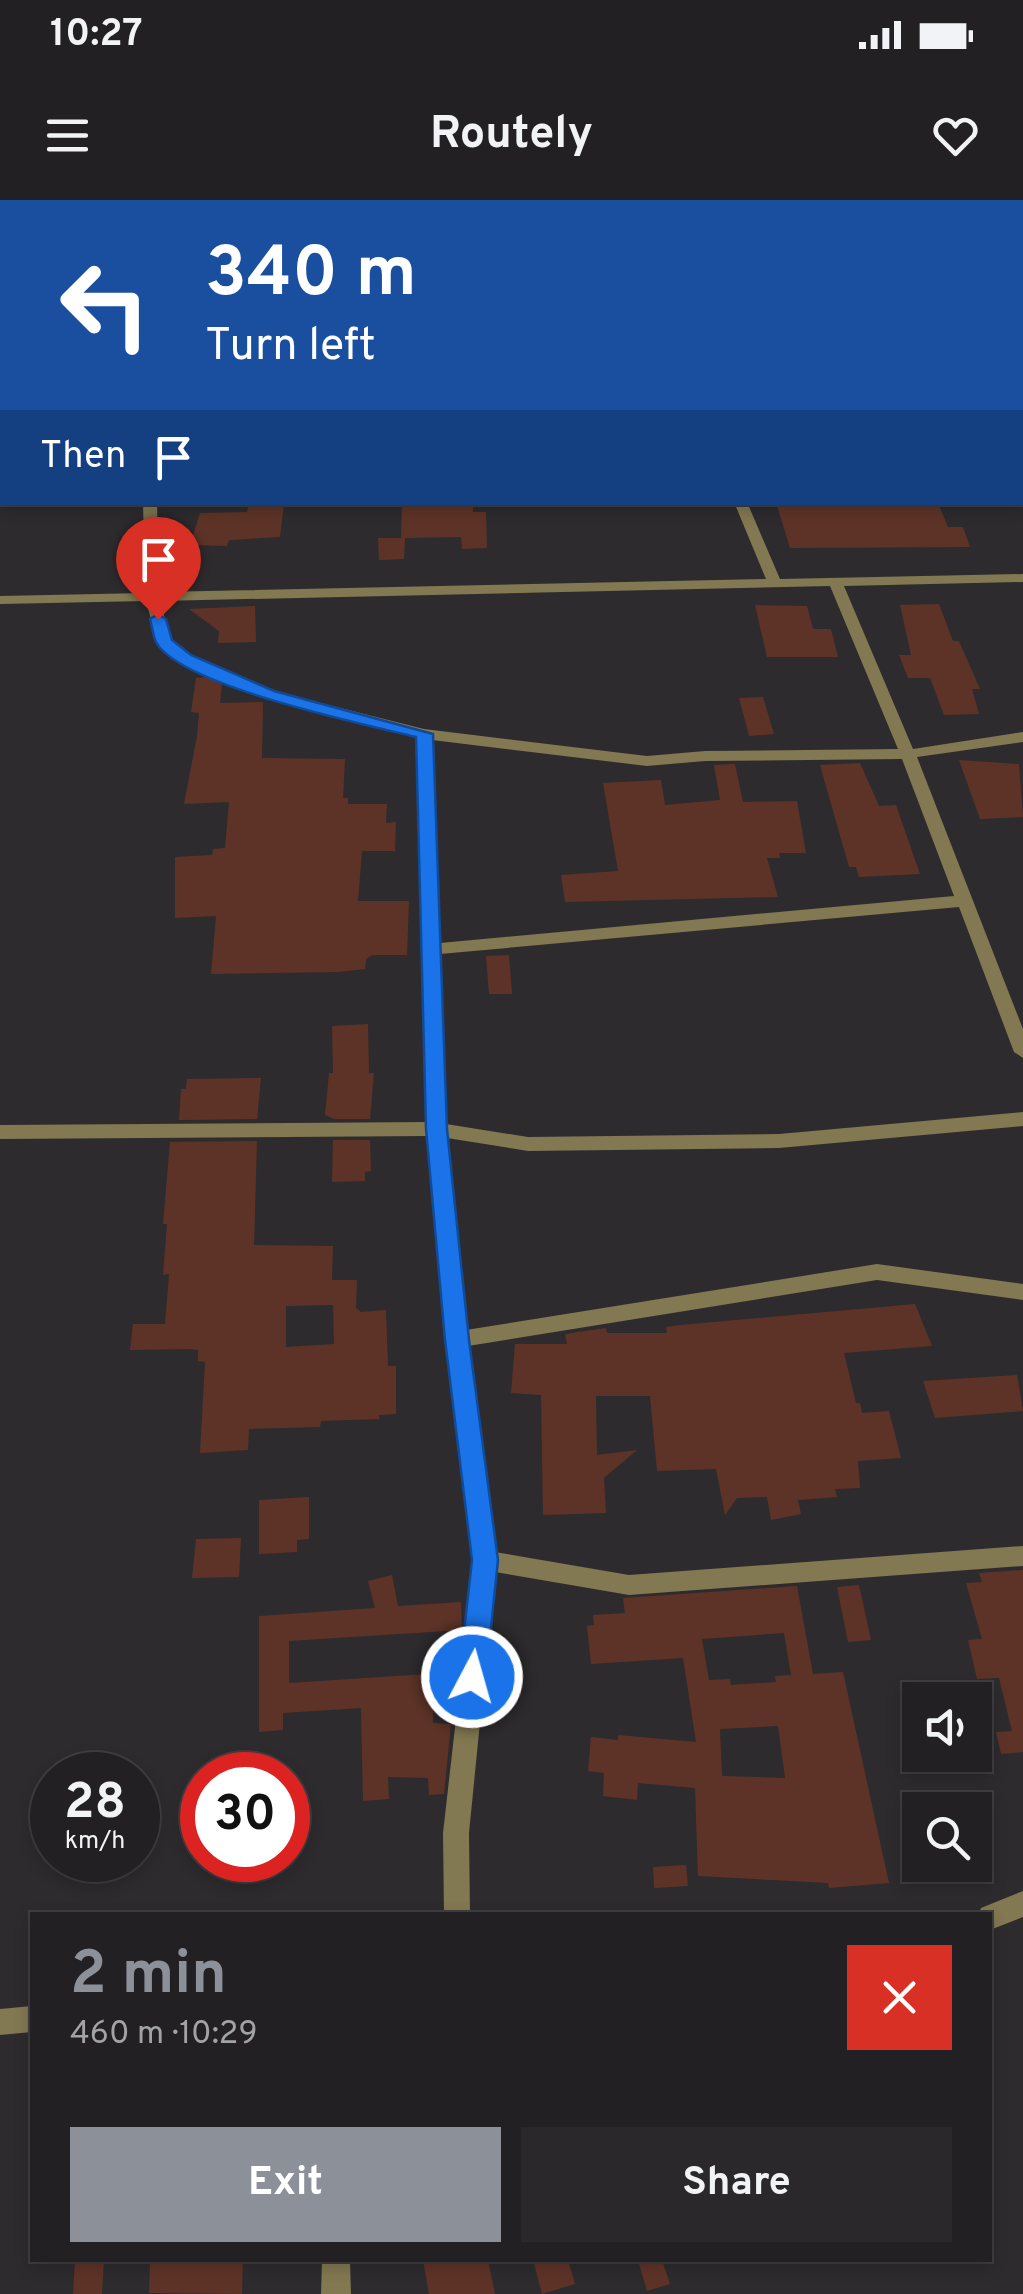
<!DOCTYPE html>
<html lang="en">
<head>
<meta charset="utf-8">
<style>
	body { margin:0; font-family:Overpass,sans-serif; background:#2a282a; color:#f1f3f6; height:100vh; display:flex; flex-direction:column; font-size:38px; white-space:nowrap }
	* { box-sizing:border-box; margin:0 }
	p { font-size:32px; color:#a2a3a5 }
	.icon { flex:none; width:55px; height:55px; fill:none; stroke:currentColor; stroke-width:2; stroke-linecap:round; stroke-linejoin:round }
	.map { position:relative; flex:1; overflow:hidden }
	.details { position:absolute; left:30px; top:1712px; width:962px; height:350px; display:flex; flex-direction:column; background:#222022; border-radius:0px; box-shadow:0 5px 15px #0003,0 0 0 2px #3f3e40 }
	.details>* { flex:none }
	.hud { position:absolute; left:0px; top:0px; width:1025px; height:305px; box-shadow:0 5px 15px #0003,0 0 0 2px #3f3e40; background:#1a4fa0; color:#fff; overflow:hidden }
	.tools { position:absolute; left:902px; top:1482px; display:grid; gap:20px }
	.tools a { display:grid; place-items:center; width:90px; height:90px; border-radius:0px; background:#222022; box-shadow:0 5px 15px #0003,0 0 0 2px #3f3e40; font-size:50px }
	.speed { position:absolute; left:30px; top:1552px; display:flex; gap:20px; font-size:50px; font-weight:700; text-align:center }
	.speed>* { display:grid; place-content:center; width:130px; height:130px; border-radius:50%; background:#222022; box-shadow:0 5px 15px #0003,0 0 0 2px #3f3e40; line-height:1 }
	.speed small { font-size:25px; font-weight:400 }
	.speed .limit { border:15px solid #d22; background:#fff; color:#111 }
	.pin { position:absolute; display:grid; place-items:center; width:85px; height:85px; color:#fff; margin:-102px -42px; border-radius:50% 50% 50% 0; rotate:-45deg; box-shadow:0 0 10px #0007 }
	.pin .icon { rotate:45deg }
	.me { position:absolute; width:110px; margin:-55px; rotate:6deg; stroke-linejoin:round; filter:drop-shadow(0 0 8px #0008) }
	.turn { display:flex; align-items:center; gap:35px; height:210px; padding:0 40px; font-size:45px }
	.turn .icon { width:130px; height:130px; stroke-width:2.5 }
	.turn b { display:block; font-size:70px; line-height:85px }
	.then { display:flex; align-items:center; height:95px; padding:0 40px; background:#0003; gap:20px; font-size:38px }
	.round { display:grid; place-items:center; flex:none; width:105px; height:105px; border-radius:0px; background:#2a282a }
	.head { display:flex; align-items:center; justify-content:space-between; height:170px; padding:0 40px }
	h1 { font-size:60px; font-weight:700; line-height:75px; color:#8c9099 }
	.primary-button { display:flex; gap:20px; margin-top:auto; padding:20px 40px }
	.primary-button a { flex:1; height:115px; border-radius:0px; background:#8c9099; color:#fff; font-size:40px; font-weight:700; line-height:115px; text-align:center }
	.primary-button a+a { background:#2a282a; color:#f1f3f6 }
	.status { display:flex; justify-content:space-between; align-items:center; height:70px; padding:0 50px; background:#222022; direction:ltr }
	.status svg { height:28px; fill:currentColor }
	header { display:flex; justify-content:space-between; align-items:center; height:130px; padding:0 40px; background:#222022; font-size:45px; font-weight:700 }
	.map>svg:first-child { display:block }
</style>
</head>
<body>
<div class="status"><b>10:27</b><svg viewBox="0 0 49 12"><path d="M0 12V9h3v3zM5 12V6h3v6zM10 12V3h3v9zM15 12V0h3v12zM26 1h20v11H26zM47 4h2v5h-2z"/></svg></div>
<header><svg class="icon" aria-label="menu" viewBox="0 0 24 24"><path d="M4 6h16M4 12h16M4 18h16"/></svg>Routely<svg class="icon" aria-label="heart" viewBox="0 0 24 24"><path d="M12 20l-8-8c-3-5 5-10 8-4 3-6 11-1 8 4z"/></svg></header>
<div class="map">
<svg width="1023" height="2094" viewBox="0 0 1023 2094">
	<rect width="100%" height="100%" fill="#2d2b2e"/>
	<path fill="#5e3327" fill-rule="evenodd" d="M402,302H473V312H486L487,348L462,349L461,337L405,338L404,359L379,360L378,338H401Z
		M776,302L938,303L948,327H963L970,347L790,348Z
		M249,304H284L280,337L229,340L227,346L190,345L200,313L247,312Z
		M939,404L953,441H959L980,489H972L979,514L944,515L930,478H908L899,455H911L900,405Z
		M755,405L807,406L813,429H831L838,457H767Z
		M255,406L256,442L218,443L219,431L189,409Z
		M207,477L222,484L220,503L263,502L262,558L345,559L343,598H348V604H387L386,623L396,622L395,651H362L358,701H409L407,755H372L366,759L365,769L338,772L211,774L216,716L175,718V657L212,655L213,649L225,648L229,602L184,604L197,536L199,513L191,512L196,478Z
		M763,497L774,534L749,536L739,498Z
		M959,560L1019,564L1023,617L980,619Z
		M860,563L879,606L896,605L920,674L859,677L856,667H849L820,565Z
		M735,564L743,602L797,601L806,653H779L780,658H767L778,697L565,702L561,675L618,671L603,583L661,580L665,605L720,600L714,565Z
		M509,755L512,794H489L486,756Z
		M368,824L369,873H374L370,919H334L325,915L329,873H333L332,826Z
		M261,878L257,919L179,920L181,889H186L187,879Z
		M333,940H370L371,971L365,972V981L332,982Z
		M257,941L254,1045L333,1046L332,1080H357L356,1108L361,1112L386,1110L388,1166H396V1214L379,1215V1219L321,1221L320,1227L249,1229L248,1250L200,1253L205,1162L198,1161V1150L188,1149L130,1150L133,1124H165L169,1074L163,1075L167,1024H163L170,942ZM333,1105L334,1144L286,1147V1106Z
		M915,1104L932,1146L844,1153L856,1203H860L862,1213L889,1211L901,1258L858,1261L860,1288L835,1289L837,1297L798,1300L801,1314L771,1320L767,1297L737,1298L725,1315L716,1269L657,1271L650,1196H596L597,1255L637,1250L604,1278L606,1313L543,1315L541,1195L511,1193L515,1144H567L565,1134L606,1128L607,1133H667L666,1127L680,1125Z
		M1017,1175L1023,1211L935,1218L923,1181Z
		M309,1297V1339L297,1340V1352L259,1354V1300Z
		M241,1338L239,1377L192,1378L196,1339Z
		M1023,1370V1552L1001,1554L996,1532L1012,1531L999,1478L977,1479L968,1440L982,1439L966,1383L982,1382L979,1373Z
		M392,1375L398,1406L461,1402L462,1430L289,1441V1483L458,1472L454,1501L433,1502V1523L451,1524L444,1594L429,1595L428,1578L388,1577L389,1599L363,1601L361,1508L283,1513V1530L259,1532V1416L375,1408L368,1381Z
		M859,1385L871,1440L848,1442L837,1387Z
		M797,1386L813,1474L843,1472L889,1683L829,1688L828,1683L698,1676L695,1588L638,1583L637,1600L603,1596L604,1573L588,1571L591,1537L618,1540V1535L696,1542L683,1458L591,1464L587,1426L594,1425L593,1415L625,1413L623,1398ZM784,1433L791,1475L775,1476L776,1482L731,1485L730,1479L709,1480L702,1439ZM778,1526L785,1578L722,1576L720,1529Z
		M686,1665L688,1686L654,1688L653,1667Z
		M75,2060H104L102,2094H73Z
		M150,2060H243L242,2094L149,2093Z
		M423,2060H488L495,2094H429Z
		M533,2060H568L575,2084L542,2094Z
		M638,2060H662L670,2084L647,2091Z"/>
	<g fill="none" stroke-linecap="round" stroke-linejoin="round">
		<path fill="#827851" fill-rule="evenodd" d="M0,0H14L0,6Z
			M170,0H180V2H170Z
			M600,0H610V2H600Z
			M1022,189H1023V197H1022Z
			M143,302H157L159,392L766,379L734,302H747L780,379L1023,374V382L844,386L913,549L1023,532V542L917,557L1023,829V858L1014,852L959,707L440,754L446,924L528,937L779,934L1023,912V926L779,948L528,951L447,938L466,1130L877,1064L1023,1084V1100L877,1080L468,1146L495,1352L629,1375L1023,1346V1366L629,1395L495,1372L469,1633L470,1715H444L443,1633L474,1360L447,1140L428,936L0,939V925L427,922L416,537L263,497L180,462L157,442L146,401L0,404V396L145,393ZM830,386L898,549L705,551L647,556L424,529L273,491L190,456L171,440L160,401ZM432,540L647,566L705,561L902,559L954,696L440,743Z
			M1023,1691V1717L990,1730V1715H978L981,1708Z
			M32,1806V1832L0,1835V1809Z
			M322,2060H350L351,2094H321Z"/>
	</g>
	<path fill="#1a73e8" stroke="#114b97" stroke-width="2.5" d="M158,414L166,419L172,440L191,455L274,491L433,534L447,929L469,1140L498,1360L486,1477L482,1486L472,1489L463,1486L459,1477L472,1360L445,1140L426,929L416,537C364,524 180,486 156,442C153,436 152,426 150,419Z"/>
</svg>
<div class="tools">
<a><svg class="icon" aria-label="sound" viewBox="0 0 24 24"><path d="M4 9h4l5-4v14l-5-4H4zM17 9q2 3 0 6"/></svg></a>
<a><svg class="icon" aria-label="search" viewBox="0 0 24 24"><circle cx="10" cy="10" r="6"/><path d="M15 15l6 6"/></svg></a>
</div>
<div class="speed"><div>28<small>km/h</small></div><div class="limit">30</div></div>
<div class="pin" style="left:158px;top:419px;background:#d93025"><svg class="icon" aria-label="arrive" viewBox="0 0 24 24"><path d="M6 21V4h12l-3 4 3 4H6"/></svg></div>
<svg class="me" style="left:472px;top:1477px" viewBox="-20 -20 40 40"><circle r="17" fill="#1a73e8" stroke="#fff" stroke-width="3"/><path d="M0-11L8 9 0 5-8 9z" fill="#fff"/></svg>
<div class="hud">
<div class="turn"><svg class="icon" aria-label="left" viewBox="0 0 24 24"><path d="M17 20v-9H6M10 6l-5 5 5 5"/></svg><div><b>340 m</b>Turn left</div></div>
<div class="then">Then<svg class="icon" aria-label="arrive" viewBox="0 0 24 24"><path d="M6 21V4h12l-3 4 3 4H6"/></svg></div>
</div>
<section class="details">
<div class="head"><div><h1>2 min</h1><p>460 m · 10:29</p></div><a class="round" style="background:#d93025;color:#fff"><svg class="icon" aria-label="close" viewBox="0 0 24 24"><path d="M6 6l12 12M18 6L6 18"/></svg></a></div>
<div class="primary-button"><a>Exit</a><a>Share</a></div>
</section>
</div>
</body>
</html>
